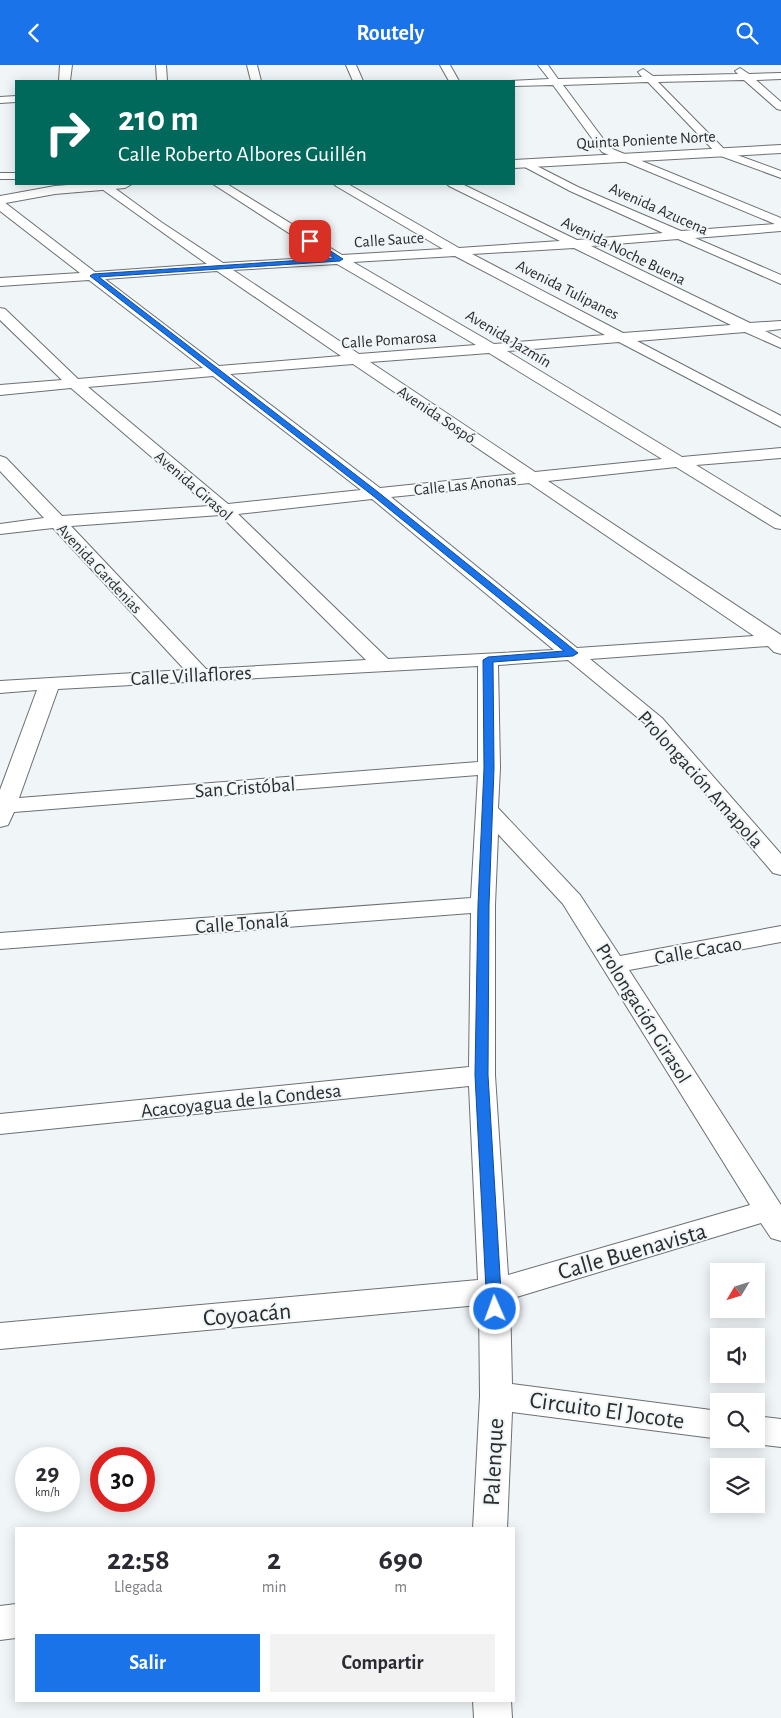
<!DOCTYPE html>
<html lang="es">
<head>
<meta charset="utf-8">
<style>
	body { margin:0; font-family:"Alegreya Sans",sans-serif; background:#f2f2f3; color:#2b2b33; height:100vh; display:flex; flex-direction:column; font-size:19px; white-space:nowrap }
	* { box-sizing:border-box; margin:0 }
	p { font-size:16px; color:#7c7c81 }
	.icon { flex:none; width:28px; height:28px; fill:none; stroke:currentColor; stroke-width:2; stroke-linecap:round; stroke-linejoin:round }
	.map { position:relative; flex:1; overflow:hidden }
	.drawer { position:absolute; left:15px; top:1462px; width:500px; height:175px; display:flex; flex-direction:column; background:#fff; border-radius:0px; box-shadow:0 2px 12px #0003 }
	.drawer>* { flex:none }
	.hud { position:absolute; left:15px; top:15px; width:500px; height:105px; border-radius:0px; box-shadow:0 2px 12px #0003; background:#00695c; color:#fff; overflow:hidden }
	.needle { width:32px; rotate:232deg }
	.tools { position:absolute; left:710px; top:1198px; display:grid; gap:10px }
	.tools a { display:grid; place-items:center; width:55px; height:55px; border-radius:0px; background:#fff; box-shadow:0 2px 12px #0003; font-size:25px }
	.speed { position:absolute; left:15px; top:1382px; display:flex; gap:10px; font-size:25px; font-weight:700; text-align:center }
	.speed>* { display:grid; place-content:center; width:65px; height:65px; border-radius:50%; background:#fff; box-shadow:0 2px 12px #0003; line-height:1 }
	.speed small { font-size:12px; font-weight:400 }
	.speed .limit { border:8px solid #d22; background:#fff; color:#111 }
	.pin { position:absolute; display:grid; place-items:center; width:42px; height:42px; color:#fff; margin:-21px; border-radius:10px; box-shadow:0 2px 8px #0006 }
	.me { position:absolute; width:55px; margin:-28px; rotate:358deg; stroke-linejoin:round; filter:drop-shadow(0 0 4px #0008) }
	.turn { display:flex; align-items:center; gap:18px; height:105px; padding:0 20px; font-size:22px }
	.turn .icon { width:65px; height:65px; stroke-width:2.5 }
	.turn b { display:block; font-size:35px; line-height:42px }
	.eta { display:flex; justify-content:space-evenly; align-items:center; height:85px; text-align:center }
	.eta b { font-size:30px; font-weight:700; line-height:35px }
	.button { display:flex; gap:10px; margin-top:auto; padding:10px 20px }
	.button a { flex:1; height:58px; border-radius:0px; background:#1a73e8; color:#fff; font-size:20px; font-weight:700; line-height:58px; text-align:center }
	.button a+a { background:#f2f2f3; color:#2b2b33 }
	header { display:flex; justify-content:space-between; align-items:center; height:65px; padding:0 20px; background:#1a73e8; color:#fff; font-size:22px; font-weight:700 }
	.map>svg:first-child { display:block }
</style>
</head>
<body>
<header><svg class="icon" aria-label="back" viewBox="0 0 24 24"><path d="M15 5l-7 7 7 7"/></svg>Routely<svg class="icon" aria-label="search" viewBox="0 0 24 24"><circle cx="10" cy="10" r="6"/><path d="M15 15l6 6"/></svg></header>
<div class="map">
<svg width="781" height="1653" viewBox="0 0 781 1653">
	<rect width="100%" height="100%" fill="#f0f5f7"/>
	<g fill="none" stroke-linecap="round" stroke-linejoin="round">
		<defs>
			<path id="street" d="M156,0H166L167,16H157Z
				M247,0H257L261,16H251Z
				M346,0H356L363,16H353Z
				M440,0H450L459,16H449Z
				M538,0H548L558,14L642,12L638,7L643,4L653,11L738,9L735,6L740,3L749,9L781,8V14L756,15L781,37V45L777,44L744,15L658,17L726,86L781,106V113L718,90L648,17L563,20L610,83L781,153V166L695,173L781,210V219L678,174L591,181L750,258L781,256V264L765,266L781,274V283L745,267L637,276L781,351V362L619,277L507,286L682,392L781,383V393L696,400L781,452V464L775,463L676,402L548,416L781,570V589L774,587L768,581L590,594L662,653L781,789V810L773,808L648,661L568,595L498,600L500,703L498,743L580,830L620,891L781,861V877L629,905L779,1137L781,1140V1176L771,1173L761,1158L510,1234L512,1319L719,1346L720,1374L512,1347L507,1464H473L480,1331L479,1240L0,1284V1258L478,1215L469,1021L0,1069V1049L469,1002L471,848L0,884V868L471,833L478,710L14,747L8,760L0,762V725L37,625L0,628V616L185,605L53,463L0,469V459L44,453L0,406V391L6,393L62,451L209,441L71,323L0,330V320L62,315L0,255V243L5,244L78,314L203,303L89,215L0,221V213L80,208L0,146V136L4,137L95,207L207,199L99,122L98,119H109L161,157L223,198L326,192L213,119H227L342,190L443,184L336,121L334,119H348L459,183L560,176L449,121L447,119H462L577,175L663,168L570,126L521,100L519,98L521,96L525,95L578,122L681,166L775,159L602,87L553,20L514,21V16H510L549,14ZM574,183L731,260L623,268L472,189ZM455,191L605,270L494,279L353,197ZM337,199L476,280L359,289L233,205ZM217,206L341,291L219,301L105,214ZM489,288L662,394L535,407L370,297ZM353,299L516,409L380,423L230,309ZM213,311L361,425L228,439L88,322ZM529,418L754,571L577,583L391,432ZM372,434L554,585L388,594L238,449ZM220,450L366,595L206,604L71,461ZM478,601V697L19,733L58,624ZM498,769L563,839L750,1140L508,1210L495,1010V840Z
				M16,31V37L0,38V32Z
				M0,108H16V114H0Z
				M756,1351L781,1354V1382L756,1379L744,1375L756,1374Z
				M16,1539V1573L0,1575V1541Z
				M473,1636H511L512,1653H474Z"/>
			<path id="secondary" d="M60,0H72L70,16H59Z
				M781,80V88L514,103V95Z
				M81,119H132L125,123L55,129L0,139V131L55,121Z"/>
		</defs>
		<use href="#street" stroke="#6c7073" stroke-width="2"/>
		<use href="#secondary" stroke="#6c7073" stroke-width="2"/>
		<use href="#street" fill="#fff" fill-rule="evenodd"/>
		<use href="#secondary" fill="#fff" fill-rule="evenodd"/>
	</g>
	<path fill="#1a73e8" stroke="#114b97" d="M308,174H312L343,194L340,196L99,212L378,427L578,588L573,591L493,597L494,703L489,840L488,1010L502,1244L500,1248L495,1250L489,1248L487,1244L475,1010L478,840L484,703L483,595L488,592L564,586L372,430L90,211L93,209L334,193L308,177Z"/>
	<g text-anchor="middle" stroke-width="4" stroke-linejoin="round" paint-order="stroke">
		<g font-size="16" fill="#2a2c2d" stroke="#f0f5f7">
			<text transform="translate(646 74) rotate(-3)" y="6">Quinta Poniente Norte</text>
			<text transform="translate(659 143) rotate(24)" y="6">Avenida Azucena</text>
			<text transform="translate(389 174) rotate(-4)" y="6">Calle Sauce</text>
			<text transform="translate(624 185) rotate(26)" y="6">Avenida Noche Buena</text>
			<text transform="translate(568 224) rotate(27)" y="6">Avenida Tulipanes</text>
			<text transform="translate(509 273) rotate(31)" y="6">Avenida Jazmín</text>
			<text transform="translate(389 274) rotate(-4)" y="6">Calle Pomarosa</text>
			<text transform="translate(437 349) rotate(34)" y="6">Avenida Sospó</text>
			<text transform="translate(465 419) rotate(-6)" y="6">Calle Las Anonas</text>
			<text transform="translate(194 420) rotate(41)" y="6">Avenida Girasol</text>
			<text transform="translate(100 503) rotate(47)" y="6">Avenida Gardenias</text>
		</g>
		<g font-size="20" fill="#2a2c2d" stroke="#f0f5f7">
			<text transform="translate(191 610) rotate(-3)" y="7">Calle Villaflores</text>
			<text transform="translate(701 714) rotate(48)" y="7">Prolongación Amapola</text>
			<text transform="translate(245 722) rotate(-4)" y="7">San Cristóbal</text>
			<text transform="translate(242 858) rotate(-4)" y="7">Calle Tonalá</text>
			<text transform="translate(698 885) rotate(-10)" y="7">Calle Cacao</text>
			<text transform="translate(644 948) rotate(58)" y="7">Prolongación Girasol</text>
			<text transform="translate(241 1035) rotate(-6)" y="7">Acacoyagua de la Condesa</text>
		</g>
		<g font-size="24" fill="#2a2c2d" stroke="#f0f5f7">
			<text transform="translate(632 1186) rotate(-16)" y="8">Calle Buenavista</text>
			<text transform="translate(247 1249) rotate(-5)" y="8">Coyoacán</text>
			<text transform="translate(607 1345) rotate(8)" y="8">Circuito El Jocote</text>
			<text transform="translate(493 1397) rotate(-87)" y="8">Palenque</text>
		</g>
	</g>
</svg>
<div class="tools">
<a><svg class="needle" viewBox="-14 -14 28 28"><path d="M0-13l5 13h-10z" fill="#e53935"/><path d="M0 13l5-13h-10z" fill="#7c7c81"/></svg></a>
<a><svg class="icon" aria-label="sound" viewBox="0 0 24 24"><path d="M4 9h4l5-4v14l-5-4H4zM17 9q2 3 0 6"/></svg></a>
<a><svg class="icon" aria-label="search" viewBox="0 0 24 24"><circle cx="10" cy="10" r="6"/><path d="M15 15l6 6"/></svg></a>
<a><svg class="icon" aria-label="layers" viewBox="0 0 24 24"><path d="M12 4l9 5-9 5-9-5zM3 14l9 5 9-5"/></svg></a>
</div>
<div class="speed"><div>29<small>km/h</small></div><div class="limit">30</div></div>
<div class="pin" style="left:310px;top:176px;background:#d93025"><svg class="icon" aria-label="arrive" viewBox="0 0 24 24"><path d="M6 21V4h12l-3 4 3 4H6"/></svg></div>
<svg class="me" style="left:495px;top:1244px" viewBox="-20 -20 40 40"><circle r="17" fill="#1a73e8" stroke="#fff" stroke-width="3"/><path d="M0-11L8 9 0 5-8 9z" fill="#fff"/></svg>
<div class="hud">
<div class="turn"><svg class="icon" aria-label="right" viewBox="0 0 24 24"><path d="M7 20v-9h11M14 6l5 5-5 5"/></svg><div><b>210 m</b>Calle Roberto Albores Guillén</div></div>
</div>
<section class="drawer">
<div class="eta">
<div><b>22:58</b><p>Llegada</p></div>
<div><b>2</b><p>min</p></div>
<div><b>690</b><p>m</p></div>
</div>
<div class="button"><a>Salir</a><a>Compartir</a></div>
</section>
</div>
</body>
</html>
